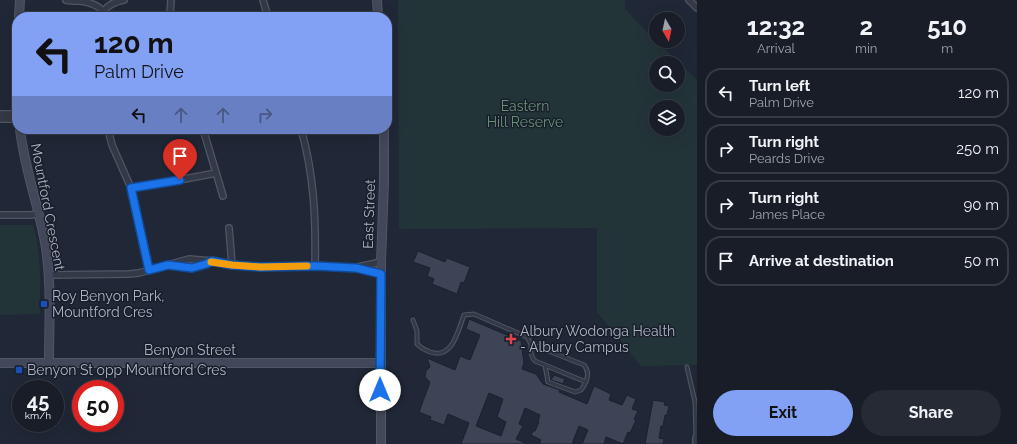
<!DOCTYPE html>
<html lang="en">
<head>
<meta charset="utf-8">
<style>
	body { margin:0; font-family:Raleway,sans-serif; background:#252a34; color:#f1f3f6; height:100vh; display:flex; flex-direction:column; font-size:15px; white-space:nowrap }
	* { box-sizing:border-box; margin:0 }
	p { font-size:13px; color:#9fa2a8 }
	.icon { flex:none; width:22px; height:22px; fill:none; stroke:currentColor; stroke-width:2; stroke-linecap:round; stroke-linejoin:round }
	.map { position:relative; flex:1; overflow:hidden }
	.panel { display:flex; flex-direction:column; background:#181d28; width:320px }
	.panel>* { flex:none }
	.guide { position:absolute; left:12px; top:12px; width:380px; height:122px; border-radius:16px; box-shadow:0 4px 16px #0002,0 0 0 1px #363b45; background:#82a1f4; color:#111; overflow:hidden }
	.needle { width:26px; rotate:171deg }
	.tools { position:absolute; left:649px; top:12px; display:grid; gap:8px }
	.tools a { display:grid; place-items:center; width:36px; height:36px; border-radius:50%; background:#181d28; box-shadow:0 4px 16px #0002,0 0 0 1px #363b45; font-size:20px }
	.speed { position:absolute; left:12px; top:380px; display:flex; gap:8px; font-size:20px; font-weight:700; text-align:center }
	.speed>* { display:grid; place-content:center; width:52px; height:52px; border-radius:50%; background:#181d28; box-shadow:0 4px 16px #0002,0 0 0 1px #363b45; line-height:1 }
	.speed small { font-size:10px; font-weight:400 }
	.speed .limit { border:6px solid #d22; background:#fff; color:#111 }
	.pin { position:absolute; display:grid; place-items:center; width:34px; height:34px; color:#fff; margin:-41px -17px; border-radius:50% 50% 50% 0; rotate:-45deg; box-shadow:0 0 4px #0007 }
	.pin .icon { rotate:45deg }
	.me { position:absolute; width:44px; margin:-22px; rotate:0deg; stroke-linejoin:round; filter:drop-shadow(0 0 3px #0008) }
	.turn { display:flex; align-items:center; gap:14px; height:84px; padding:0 16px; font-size:18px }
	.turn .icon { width:52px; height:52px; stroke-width:2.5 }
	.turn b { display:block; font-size:28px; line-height:34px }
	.lanes { display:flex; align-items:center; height:38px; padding:0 16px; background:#0003; justify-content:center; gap:20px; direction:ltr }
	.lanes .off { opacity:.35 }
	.eta { display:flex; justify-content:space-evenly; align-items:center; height:68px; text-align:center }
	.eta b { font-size:24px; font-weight:700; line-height:28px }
	.cta { display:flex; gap:8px; margin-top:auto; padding:8px 16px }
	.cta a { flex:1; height:46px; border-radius:24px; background:#82a1f4; color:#111; font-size:16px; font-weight:700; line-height:46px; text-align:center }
	.cta a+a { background:#252a34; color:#f1f3f6 }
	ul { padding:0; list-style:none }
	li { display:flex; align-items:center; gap:12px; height:50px; margin:0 8px 6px; padding:0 8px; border:2px solid #363b45; border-radius:16px }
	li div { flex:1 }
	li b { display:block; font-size:15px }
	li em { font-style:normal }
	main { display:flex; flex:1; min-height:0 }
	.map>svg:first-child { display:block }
</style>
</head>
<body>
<main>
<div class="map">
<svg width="697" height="444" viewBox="0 0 697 444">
	<rect width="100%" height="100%" fill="#202736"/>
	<path fill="#233438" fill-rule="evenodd" d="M398,0H625V9L655,40L697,80V365L641,366L597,312V228L399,229ZM656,63H678V85H656ZM656,107H678V129H656Z
		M0,225H33C42,255 40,283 40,314L0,315Z"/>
	<path fill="#3c4456" stroke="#1b202d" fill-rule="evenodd" d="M418,251L445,262L447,258L470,267L464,283L461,282L457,294L432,284L434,279L427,276L430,268L413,262Z
		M469,319L521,341L524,363L522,369L536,374L543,384L560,390L559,392L587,404L594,386L611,394L609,400L622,405L627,395L636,399L632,409L638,411L634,419L636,420L630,433L628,432L623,444L606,437L604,444H582L588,430L579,426L572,444H539L541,440L531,435L533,431H535L539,422L538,421L540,415L525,408L519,424L523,426L516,439L527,444H461L469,423L448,414L444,425L430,420L431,417L419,412L430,382L425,377L426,371L430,367L427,358L455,370L460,356L470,360L480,335L466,329ZM489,393L503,399L497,417L506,422L501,436L476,426Z
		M554,375L565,379L563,384L551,380Z
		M653,400L665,402L664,405L669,406L667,415H665L663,426H661L659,438L664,439L663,444H645Z"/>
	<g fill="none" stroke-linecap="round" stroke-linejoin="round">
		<defs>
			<path id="lane" d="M413,320L417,331V344C421,348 425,350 430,352C453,360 458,330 464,315L474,314L527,337L531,344L584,365C591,373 587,382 581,390L575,392L548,382L545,365
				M531,344C531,350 530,356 535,361L586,382
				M687,367L695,402L696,436"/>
			<path id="street" d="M66,0C70,1 75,1 79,1C91,2 102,7 107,17
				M263,0L268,17
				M689,0L697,8
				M104,11C109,4 115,2 124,0
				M170,15L171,0
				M0,114H11L17,115
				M0,119H11L17,116
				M108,129L112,145L131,188L149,270
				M203,129L223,196
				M301,129C314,174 316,219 315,266
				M131,188L169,182L216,173
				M0,215H30L39,214
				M229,228L232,265
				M172,265L192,268L206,264L212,261
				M358,267L381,262
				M49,275L129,274L139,273L189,259L212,261L232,265L260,267L315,266L356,268L381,274
				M696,444V438L697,436"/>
			<path id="secondary" d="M377,0L378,17
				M19,17L20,0
				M20,129C24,167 38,204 45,242C52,282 49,323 49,363
				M0,363H380
				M381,444V262L384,182V129"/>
		</defs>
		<use href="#lane" stroke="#515664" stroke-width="5"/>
		<use href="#street" stroke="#515664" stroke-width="8"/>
		<use href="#secondary" stroke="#515664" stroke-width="10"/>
		<use href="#lane" stroke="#333946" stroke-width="3"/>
		<use href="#street" stroke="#333946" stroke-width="5.5"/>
		<use href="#secondary" stroke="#424859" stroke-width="8"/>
	</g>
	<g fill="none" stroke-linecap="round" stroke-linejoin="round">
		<defs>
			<path id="route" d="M180,180L131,188L149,270L168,265L192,268L206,264L212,261L232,265L260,267L316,266L356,268L381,274L380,390"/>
		</defs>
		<use href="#route" stroke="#114b97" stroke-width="10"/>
		<use href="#route" stroke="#1a73e8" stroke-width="7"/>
		<path stroke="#f59e0b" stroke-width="7" d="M211,262L232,265L260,267L307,266"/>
	</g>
	<g fill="#1a4fb4" stroke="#191e2b" stroke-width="1.5">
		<rect x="40" y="300" width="8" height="8" rx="2"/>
		<rect x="15" y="366" width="8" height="8" rx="2"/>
	</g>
	<path fill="#e0444e" stroke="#191e2b" stroke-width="1.5" d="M509 333h4v4h4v4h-4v4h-4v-4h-4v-4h4z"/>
	<g text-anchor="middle" stroke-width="3" stroke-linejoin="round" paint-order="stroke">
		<g font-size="14" fill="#669275" stroke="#191e2b">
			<text x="525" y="111">Eastern<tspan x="525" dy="16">Hill Reserve</tspan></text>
		</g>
		<g font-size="14" fill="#adb3c3" stroke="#191e2b">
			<text transform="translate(48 207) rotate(79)" y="5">Mountford Crescent</text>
			<text transform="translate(369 214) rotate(-88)" y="5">East Street</text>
			<text x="190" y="355">Benyon Street</text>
		</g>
		<g font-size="14" fill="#adb3c3" stroke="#191e2b" text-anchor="start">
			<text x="52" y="301">Roy Benyon Park,<tspan x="52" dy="16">Mountford Cres</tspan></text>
			<text x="520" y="336">Albury Wodonga Health<tspan x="520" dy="16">- Albury Campus</tspan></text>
			<text x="27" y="375">Benyon St opp Mountford Cres</text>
		</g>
	</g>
</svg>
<div class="tools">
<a><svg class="needle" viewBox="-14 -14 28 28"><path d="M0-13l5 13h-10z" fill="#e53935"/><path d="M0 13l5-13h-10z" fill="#9fa2a8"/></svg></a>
<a><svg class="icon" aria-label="search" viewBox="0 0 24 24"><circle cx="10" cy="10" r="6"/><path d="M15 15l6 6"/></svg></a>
<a><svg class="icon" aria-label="layers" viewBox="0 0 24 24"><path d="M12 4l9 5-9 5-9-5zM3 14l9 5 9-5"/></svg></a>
</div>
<div class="speed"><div>45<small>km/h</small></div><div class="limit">50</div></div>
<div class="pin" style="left:180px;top:180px;background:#d93025"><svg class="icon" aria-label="arrive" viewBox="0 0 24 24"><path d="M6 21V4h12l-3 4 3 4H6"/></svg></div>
<svg class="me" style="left:380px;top:390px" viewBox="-20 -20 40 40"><circle r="19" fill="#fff"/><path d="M0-13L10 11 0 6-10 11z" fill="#1a73e8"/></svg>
<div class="guide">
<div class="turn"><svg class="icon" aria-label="left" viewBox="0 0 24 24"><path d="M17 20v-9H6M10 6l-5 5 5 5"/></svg><div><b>120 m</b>Palm Drive</div></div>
<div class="lanes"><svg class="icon" aria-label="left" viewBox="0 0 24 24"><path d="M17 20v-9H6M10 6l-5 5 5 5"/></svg><svg class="icon off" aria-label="ahead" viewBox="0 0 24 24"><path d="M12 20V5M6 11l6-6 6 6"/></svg><svg class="icon off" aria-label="ahead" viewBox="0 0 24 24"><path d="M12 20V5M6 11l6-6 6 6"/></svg><svg class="icon off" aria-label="right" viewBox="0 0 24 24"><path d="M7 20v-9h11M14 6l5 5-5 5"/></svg></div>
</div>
</div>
<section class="panel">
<div class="eta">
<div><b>12:32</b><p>Arrival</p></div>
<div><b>2</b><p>min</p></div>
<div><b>510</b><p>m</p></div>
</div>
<ul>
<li><svg class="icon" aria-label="left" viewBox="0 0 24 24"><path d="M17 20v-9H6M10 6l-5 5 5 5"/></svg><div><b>Turn left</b><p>Palm Drive</p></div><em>120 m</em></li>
<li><svg class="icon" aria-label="right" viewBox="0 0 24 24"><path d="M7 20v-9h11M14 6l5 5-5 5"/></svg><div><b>Turn right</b><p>Peards Drive</p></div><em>250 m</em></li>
<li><svg class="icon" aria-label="right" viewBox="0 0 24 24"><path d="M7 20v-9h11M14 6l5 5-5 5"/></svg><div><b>Turn right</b><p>James Place</p></div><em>90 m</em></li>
<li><svg class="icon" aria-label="arrive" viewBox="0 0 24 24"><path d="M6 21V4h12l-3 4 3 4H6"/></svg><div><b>Arrive at destination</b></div><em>50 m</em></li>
</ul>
<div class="cta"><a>Exit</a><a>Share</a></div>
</section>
</main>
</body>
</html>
